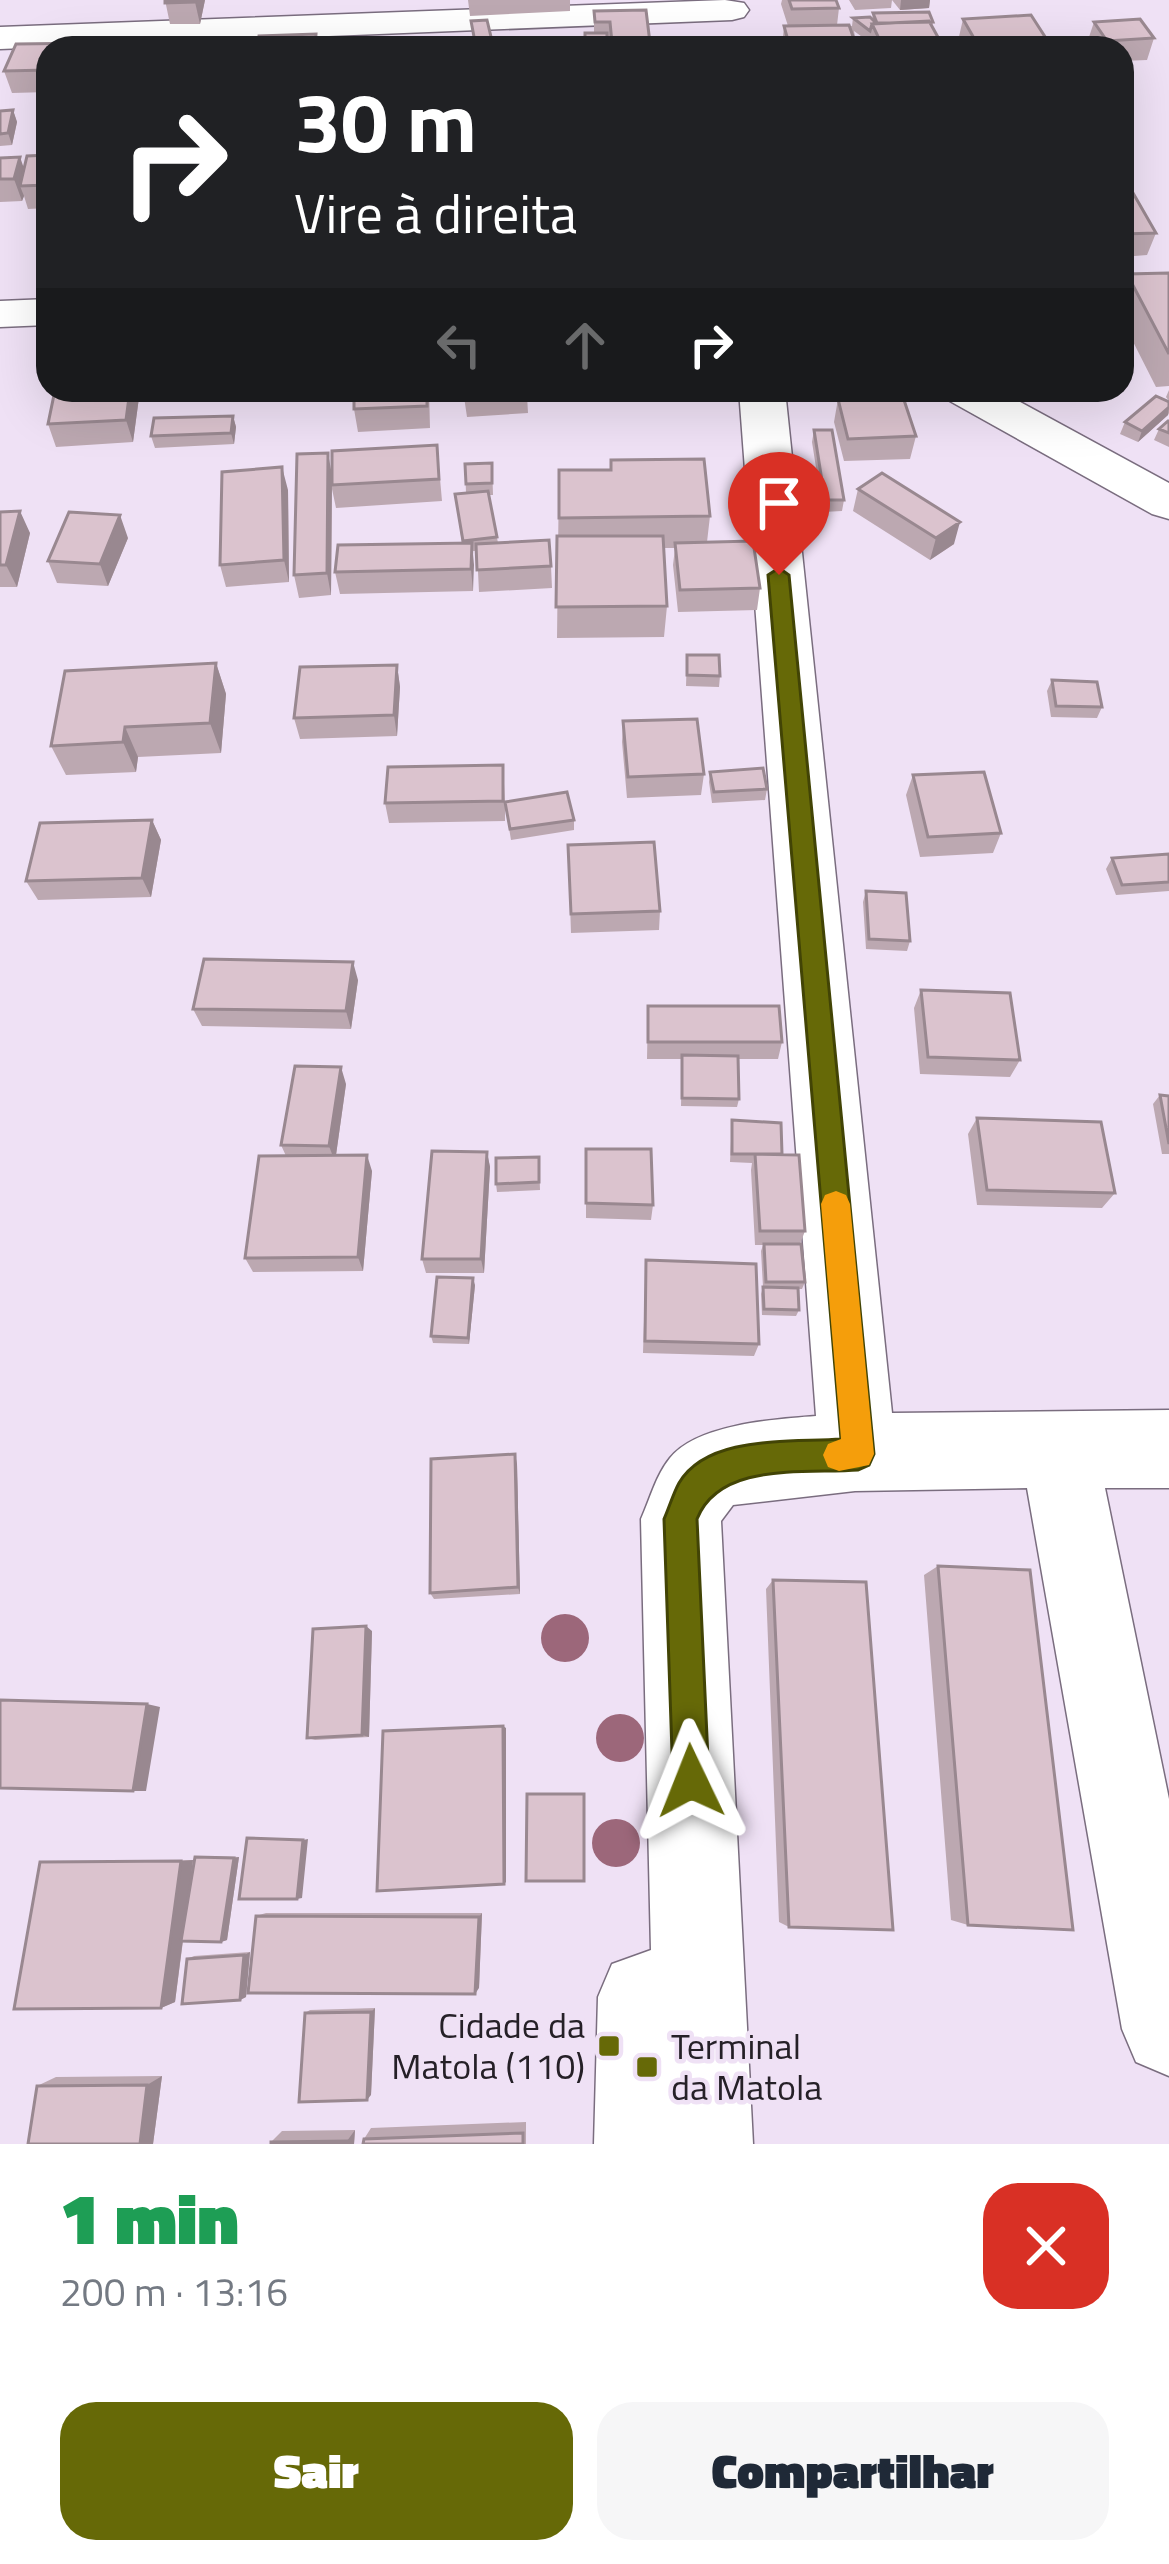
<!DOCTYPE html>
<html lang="pt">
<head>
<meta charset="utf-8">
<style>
	body { margin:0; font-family:"Titillium Web",sans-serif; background:#f6f6f7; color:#1f2937; height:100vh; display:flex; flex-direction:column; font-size:45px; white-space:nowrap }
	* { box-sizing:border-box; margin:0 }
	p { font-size:39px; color:#747a83 }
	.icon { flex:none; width:66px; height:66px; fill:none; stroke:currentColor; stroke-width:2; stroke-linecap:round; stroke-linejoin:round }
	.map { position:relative; height:2144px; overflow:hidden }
	.panel { display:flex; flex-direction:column; background:#fff; flex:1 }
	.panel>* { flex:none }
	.top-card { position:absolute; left:36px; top:36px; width:1098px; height:366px; border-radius:36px; box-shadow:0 12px 48px #0002; background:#202124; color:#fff; overflow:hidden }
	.pin { position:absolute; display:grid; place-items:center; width:102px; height:102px; color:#fff; margin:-123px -51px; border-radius:50% 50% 50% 0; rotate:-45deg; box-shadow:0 0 12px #0007 }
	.pin .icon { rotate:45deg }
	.me { position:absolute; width:132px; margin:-66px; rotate:358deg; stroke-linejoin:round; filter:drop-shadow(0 0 9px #0008) }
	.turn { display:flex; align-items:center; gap:42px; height:252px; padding:0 60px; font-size:54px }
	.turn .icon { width:156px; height:156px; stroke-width:2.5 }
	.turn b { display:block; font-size:84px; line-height:102px }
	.lanes { display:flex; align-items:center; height:114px; padding:0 60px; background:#0003; justify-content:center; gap:60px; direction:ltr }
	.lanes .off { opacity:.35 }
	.round { display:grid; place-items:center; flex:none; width:126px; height:126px; border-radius:36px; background:#f6f6f7 }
	.headline { display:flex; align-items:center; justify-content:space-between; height:204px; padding:0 60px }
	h1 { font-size:72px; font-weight:800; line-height:90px; color:#1e9e55 }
	.action { display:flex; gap:24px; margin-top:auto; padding:24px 60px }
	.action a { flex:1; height:138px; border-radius:36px; background:#666907; color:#fff; font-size:48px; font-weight:800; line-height:138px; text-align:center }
	.action a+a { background:#f6f6f7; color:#1f2937 }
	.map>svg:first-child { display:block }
</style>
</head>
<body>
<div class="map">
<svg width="1169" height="2144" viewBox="0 0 1169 2144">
	<rect width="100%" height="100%" fill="#efe1f5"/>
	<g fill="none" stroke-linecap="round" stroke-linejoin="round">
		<defs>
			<path id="minor" d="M725,0L744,3L749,10L744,17L732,20L0,49V27Z
				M48,299V325L0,327V301Z
				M739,390H785L892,1413L1169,1410V1488H1105L1169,1799V2076L1136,2062L1122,2029L1027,1488L855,1491L733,1505L721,1521L753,2144H594L598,1997L612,1964L651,1950L641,1519C650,1499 656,1475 670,1458C697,1424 776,1419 816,1416Z
				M941,390H998L1169,483V519L1152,514L948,400Z"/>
		</defs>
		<use href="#minor" stroke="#7a6d7f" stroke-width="3"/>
		<use href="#minor" fill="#fff" fill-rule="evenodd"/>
	</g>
	<g fill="#9c677a">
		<circle cx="565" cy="1638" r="24"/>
		<circle cx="620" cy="1738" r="24"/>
		<circle cx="616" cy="1843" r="24"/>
	</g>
	<path fill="#bca8b1" d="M165,0H205L200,24H170Z
		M468,0H570V11L470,16Z
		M782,0H836L839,8L837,25L852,26L853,18L872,20L873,13L933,22L932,26L944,48H869V42L854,31L857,48H782L784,26H788L781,4Z
		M849,0H930L929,8L900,10L892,0L891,8L855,10Z
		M594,11L650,43V48H610V44H607V48H585V33H594Z
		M963,19L1049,43L1048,48H962L958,41Z
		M1094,22L1154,38L1147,60L1122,61V48H1091L1087,43Z
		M48,48V92L12,93L4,71Z
		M13,110L17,122L12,145L0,146V111Z
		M48,155V208L28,209L24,196L22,201L0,202V158L24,169Z
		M1122,187L1156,233L1147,255L1122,257Z
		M1169,273V386L1156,387L1122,320V288L1127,274Z
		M55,390H140L133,442L56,447L48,424Z
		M354,390H429L430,428L358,432L354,409Z
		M463,390H556V392L527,395L528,413L467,417Z
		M1169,390V413L1168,415L1138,442L1120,434L1125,422L1169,401L1166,397Z
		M838,399L916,436L910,459L844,461L834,422Z
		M233,416L236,427L234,444L155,448L151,436Z
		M1169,421V447L1154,440L1159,429Z
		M814,430L844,500L842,511L823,512L812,442Z
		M437,445L442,501L336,508L332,489L331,595L299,598L294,575L332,472Z
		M492,463L493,495H489L498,543L551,566L552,588L479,592L477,551H473V591L340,594L335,572L462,543L455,494L466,493L465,464Z
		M559,470L710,516L707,542L760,588L757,610L678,612L673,565L675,548H663L667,606L664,637L557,638Z
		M858,489L954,544L930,560L853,511Z
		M288,490L289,582L226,587L220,565Z
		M0,512L30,533L17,587H0Z
		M128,538L108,586L57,583L48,561Z
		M687,655L720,676L719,687L686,686Z
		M216,663L226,694L221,753L138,757L136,772L66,775L51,746Z
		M397,665L400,687L397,736L300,739L294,718Z
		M1052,680L1102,707L1097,718L1051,717L1047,691Z
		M623,721L704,774L701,795L627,798L622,742Z
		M503,765L505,802L574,820V830L511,840L505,804V821L389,823L385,803Z
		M710,772L767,789L765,800L712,803L709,782Z
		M913,775L1001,833L993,853L920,857L906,795Z
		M152,820L161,840L151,897L38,900L26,881Z
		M568,845L660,911L659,930L571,933Z
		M1169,854V891L1116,895L1106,869L1112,858Z
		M866,891L910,941L907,951L866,949L863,902Z
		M358,980L351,1029L202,1026L193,1009Z
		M921,990L1020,1060L1010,1077L920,1074L914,1008Z
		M648,1006L782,1042L778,1059H738L739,1099L737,1107L681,1106L682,1059H647Z
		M346,1084L336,1155L372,1171L363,1271L253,1272L245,1258L286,1156L281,1145Z
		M1160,1095L1169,1096V1154H1162L1153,1104Z
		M977,1118L1115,1193L1102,1208L977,1205L968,1134Z
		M732,1120L782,1154L805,1231L800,1244L805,1282L802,1289H798L799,1310L796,1316L762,1315L761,1294L763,1287L761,1251L763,1245H755L751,1170L752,1163L730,1162Z
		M487,1152L490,1167L484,1273H426L422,1259Z
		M539,1157L540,1190L497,1192L496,1184Z
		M586,1203L653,1205L651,1220L586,1218Z
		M646,1260L759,1344L754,1356L643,1353Z
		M475,1285L469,1344L433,1343L431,1336Z
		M517,1464L520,1594L434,1599L430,1593Z
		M938,1566L968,1925L951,1920L924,1575Z
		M773,1580L789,1927L779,1922L766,1589Z
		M372,1631L369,1737L315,1740L307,1738Z
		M201,1856L239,1857L227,1940L221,1942L183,1941L175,2002L161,2008L40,1862L193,1860L189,1895L195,1857Z
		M266,1913H482L479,1988L256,1916Z
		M250,1952L246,1997L240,2000L187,1959L194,1956Z
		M375,2008L371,2095L305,2013L310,2010Z
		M162,2076L153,2144L37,2086L56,2077Z
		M526,2122V2144H363L364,2139L371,2128Z
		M355,2130L354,2144L271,2142L282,2131Z"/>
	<path fill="#998890" d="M196,0H205L200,24L195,2Z
		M901,0H930L929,8L900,10Z
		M13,110L17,122L12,145L8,133Z
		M20,157L28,180L20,186L24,196L22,201L14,179Z
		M130,390H140L133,442L126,420Z
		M1169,407L1168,415L1138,442L1142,431Z
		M233,416L236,427L234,444L231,433Z
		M328,453L332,475L331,595L327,573Z
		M282,467L288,490L289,582L284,560Z
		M20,511L30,533L17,587L6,565Z
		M120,515L128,538L108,586L100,564Z
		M960,522L954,544L930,560L936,538Z
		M472,543L474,565L473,591L471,569Z
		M216,663L226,694L221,753L210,723Z
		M397,665L400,687L397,736L394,715Z
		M125,727L138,757L136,772L123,742Z
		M152,820L161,840L151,897L142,878Z
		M353,962L358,980L351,1029L346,1011Z
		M341,1067L346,1084L335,1162L329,1146Z
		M487,1152L490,1167L484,1273L481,1259Z
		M367,1155L372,1171L363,1271L358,1257Z
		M473,1278L475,1285L469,1344L468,1338Z
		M515,1454L517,1464L520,1594L518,1587Z
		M366,1626L372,1631L369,1737L362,1735Z
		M147,1704L160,1707L146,1791H133Z
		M503,1726L506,1728V1882L504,1884Z
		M308,1839L302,1898L297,1899L303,1840Z
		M239,1857L227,1940L221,1942L234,1858Z
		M193,1860L175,2002L161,2008L181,1861Z
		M482,1913L479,1988L475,1994L479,1917Z
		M250,1952L246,1997L240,2000L244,1955Z
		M375,2008L371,2095L367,2100L371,2012Z
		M162,2076L153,2144H140L147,2085Z
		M355,2130L354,2144H347V2141Z"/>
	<path fill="#dbc3ce" stroke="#998890" stroke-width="3" d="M165,0H196L195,2L165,3Z
		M789,0H836L839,8L792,9Z
		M646,10L650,43H612L610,22H595L594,11Z
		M929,12L933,22L877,23L873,13Z
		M1031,15L1049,43L979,47L963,19Z
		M870,17L876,23L872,24L870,31L853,18Z
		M1140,19L1154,38L1107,41L1094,22Z
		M487,20L492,41L475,42L471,21Z
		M929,21L944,48H907L906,46L883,47L872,24Z
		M849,25L857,48H790L784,26Z
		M585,33H607V42L585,41Z
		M316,34L315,48H258L259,36Z
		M669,38L670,48H653L652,39Z
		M554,39L555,47L476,48V45Z
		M675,42H695L696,48H676Z
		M97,43L95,48H48V70L4,71L16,44Z
		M483,46L575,47L482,48Z
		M13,110L8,133L0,134V111Z
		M48,155V185L20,186L27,156Z
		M20,157L14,179H0V158Z
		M1129,186L1156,233L1122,234V187Z
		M1169,273V354L1127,274Z
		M55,390H130L126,420L48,424Z
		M354,390H427V406L354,409Z
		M1156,396L1169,402V407L1142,431L1125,422Z
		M903,397L916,436L848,439L838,399Z
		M233,416L231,433L151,436L154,418Z
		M1168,421H1169V433L1159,429Z
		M814,430H832L844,500H825Z
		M437,445L439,479L332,485V451Z
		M328,453L327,573L294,575L297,454Z
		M704,459L710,516L559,518V470H611V460Z
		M492,463V483L466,484L465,464Z
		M282,467L284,560L220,565L222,472Z
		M882,473L960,522L936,538L858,489Z
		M488,491L497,537L463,541L455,494Z
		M20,511L6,565H0V512Z
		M69,512L120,515L100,564L48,561Z
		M557,536H663L667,606L556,607Z
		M549,540L551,566L477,570L476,544Z
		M753,541L760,588L680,590L675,543Z
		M472,543L471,569L335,572L338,545Z
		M687,655H719L720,676L687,675Z
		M216,663L210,723L125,727L123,742L51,746L65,671Z
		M397,665L394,715L294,718L300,667Z
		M1052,680L1097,682L1102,707L1056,706Z
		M697,719L704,774L628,777L623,721Z
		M503,765V801L385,803L388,767Z
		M763,768L767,789L714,792L710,772Z
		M984,772L1001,833L928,837L913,775Z
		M567,792L574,820L510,829L505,802Z
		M152,820L142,878L26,881L40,823Z
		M654,842L660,911L571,914L568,845Z
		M1169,854V882L1122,885L1112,858Z
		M866,891L906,893L910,941L869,939Z
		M204,959L353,962L346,1011L193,1009Z
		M921,990L1010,993L1020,1060L928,1057Z
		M648,1006H779L782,1042H648Z
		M682,1055L738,1056L739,1099L682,1098Z
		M295,1066L341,1067L329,1146L281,1145Z
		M1160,1095L1169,1096V1144Z
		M977,1118L1101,1122L1115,1193L987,1190Z
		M732,1120L781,1123L782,1154H732Z
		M586,1149H651L653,1205L586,1203Z
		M432,1151L487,1152L481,1259H422Z
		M755,1154L799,1155L805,1231H760Z
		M367,1155L358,1257L245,1258L259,1156Z
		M539,1157V1182L496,1184V1158Z
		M764,1244H801L805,1282H766Z
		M646,1260L756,1264L759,1344L645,1341Z
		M437,1277L473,1278L468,1338L431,1336Z
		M763,1287L798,1288L799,1310L764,1309Z
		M515,1454L518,1587L430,1593L431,1459Z
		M938,1566L1030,1570L1073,1930L968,1925Z
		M773,1580L866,1582L893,1930L789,1927Z
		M366,1626L362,1735L307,1738L313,1629Z
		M0,1700L147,1704L133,1791L0,1788Z
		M503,1726L504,1884L377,1891L383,1731Z
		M527,1794H584V1881H526Z
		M247,1838L303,1840L297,1899H239Z
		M195,1857L234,1858L221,1942L181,1941Z
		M181,1861L161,2008L14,2009L40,1862Z
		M256,1916L479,1917L475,1994L248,1993Z
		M244,1955L240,2000L182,2004L187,1959Z
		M371,2012L367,2100L299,2102L305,2013Z
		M147,2085L140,2144H28L37,2086Z
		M523,2133V2144H363L364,2139Z
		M347,2141V2144H271V2142Z"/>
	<path fill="#666907" stroke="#424405" stroke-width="3" d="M779,568L789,575L874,1454L869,1465L858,1470C806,1474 720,1461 697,1519L709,1781L703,1794L691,1799L678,1794L673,1781L664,1519C669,1508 673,1494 679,1483C708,1434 792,1443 841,1439L768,575Z"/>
	<path fill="#f59e0b" d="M836,1191L846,1195L850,1204L874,1454L869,1465L839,1471L828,1467L823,1455L828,1444L841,1439L821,1204L825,1195Z"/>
	<g fill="#666907" stroke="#efe1f5" stroke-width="4.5">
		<rect x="597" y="2034" width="24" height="24" rx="6"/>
		<rect x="635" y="2055" width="24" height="24" rx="6"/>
	</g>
	<g text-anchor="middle" stroke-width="9" stroke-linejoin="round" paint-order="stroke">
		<g font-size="36" fill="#252027" stroke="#efe1f5" text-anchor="end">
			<text x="585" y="2038">Cidade da<tspan x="585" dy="41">Matola (110)</tspan></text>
			<text x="671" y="2059" text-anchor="start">Terminal<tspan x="671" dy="41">da Matola</tspan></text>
		</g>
	</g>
</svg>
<div class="pin" style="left:779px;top:575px;background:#d93025"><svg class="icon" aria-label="arrive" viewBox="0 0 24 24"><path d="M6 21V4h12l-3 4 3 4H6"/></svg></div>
<svg class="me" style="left:691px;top:1781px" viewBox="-20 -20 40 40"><path d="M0-17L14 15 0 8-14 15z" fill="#666907" stroke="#fff" stroke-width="4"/></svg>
<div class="top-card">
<div class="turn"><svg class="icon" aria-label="right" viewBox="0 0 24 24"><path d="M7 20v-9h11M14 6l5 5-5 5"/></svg><div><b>30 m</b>Vire à direita</div></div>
<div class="lanes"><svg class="icon off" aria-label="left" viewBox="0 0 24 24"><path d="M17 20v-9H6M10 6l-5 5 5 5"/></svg><svg class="icon off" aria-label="ahead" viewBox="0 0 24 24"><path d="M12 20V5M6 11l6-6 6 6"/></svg><svg class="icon" aria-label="right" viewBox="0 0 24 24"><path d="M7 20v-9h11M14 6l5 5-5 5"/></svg></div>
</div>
</div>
<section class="panel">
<div class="headline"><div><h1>1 min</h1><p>200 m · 13:16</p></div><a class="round" style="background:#d93025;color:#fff"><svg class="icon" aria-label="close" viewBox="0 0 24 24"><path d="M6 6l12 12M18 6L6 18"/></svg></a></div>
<div class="action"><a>Sair</a><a>Compartilhar</a></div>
</section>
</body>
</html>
